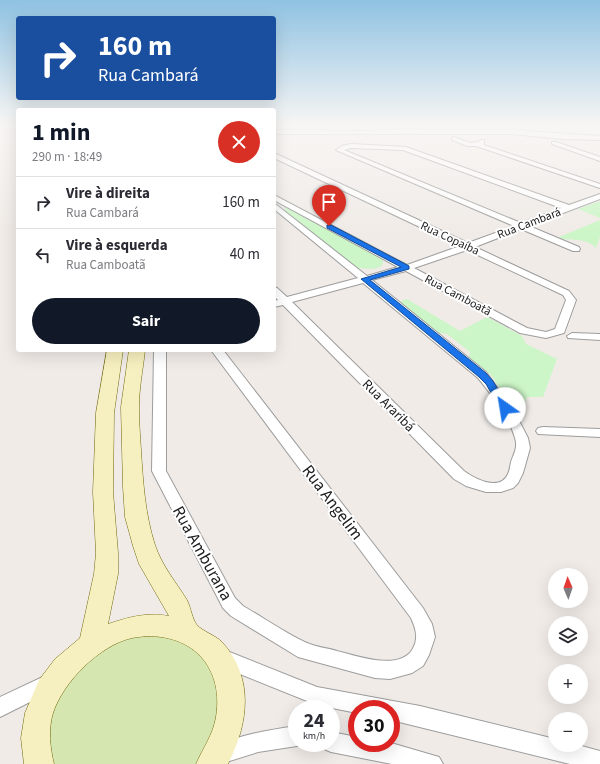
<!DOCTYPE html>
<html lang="pt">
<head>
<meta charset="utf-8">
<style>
	body { margin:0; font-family:"Source Sans 3",sans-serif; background:#f7f7f7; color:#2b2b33; height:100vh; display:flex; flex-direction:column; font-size:15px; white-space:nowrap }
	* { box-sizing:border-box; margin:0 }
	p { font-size:13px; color:#7c7c81 }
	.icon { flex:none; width:22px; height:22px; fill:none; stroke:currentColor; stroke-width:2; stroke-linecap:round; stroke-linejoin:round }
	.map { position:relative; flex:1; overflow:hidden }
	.panel { position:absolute; left:16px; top:108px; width:260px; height:244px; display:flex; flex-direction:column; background:#fff; border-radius:4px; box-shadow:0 4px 16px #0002 }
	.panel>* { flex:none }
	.banner { position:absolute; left:16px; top:16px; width:260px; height:84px; border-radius:4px; box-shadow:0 4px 16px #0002; background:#1a4fa0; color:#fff; overflow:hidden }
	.needle { width:26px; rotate:358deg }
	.tools { position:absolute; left:548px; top:568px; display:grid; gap:8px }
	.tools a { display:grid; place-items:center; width:40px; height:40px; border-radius:50%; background:#fff; box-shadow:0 4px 16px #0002; font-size:20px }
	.speed { position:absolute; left:288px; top:700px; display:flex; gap:8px; font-size:20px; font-weight:700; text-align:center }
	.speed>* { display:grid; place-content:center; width:52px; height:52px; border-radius:50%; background:#fff; box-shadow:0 4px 16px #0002; line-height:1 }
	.speed small { font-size:10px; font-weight:400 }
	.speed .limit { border:6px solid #d22; background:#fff; color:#111 }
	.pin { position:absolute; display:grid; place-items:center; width:34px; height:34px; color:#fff; margin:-41px -17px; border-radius:50% 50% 50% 0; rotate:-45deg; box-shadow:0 0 4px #0007 }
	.pin .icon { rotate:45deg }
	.me { position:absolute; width:44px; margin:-22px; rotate:328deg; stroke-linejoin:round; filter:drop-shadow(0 0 3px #0008) }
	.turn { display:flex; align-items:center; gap:14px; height:84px; padding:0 16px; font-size:18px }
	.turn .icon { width:52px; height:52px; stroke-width:2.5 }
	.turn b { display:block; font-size:28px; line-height:34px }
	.round { display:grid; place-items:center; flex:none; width:42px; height:42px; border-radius:21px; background:#f7f7f7 }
	.overview { display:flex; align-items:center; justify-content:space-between; height:68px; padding:0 16px }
	h1 { font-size:24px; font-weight:700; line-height:30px; color:#111827 }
	.button { display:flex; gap:8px; margin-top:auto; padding:8px 16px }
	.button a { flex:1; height:46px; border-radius:24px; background:#111827; color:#fff; font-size:16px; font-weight:700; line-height:46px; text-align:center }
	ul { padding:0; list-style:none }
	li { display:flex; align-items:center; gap:12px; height:52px; padding:0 16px; border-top:1px solid #e1e1e2 }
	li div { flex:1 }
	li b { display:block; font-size:15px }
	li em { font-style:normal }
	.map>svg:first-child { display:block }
</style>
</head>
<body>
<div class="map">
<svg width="600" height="764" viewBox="0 0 600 764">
	<rect width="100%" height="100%" fill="#f0ebe7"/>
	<path fill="#d5e6b1" d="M143,632L181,637L210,659L222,716L198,764H53L46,734L49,713L85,657Z"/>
	<path fill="#ccf6c7" d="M600,201V218L578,209Z
		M286,208H290L383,260V264L380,267L373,269L356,268L283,210Z
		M600,220V237L596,248C586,237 570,241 557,238Z
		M407,299L460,331L487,317L522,336L526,344L557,359L543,397H527L520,418L491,375L469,357L470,352L447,334L439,333L399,302Z"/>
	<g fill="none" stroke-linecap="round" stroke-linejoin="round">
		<defs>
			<path id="minor" d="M399,129L511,130L600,136V140L563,139L511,134H274V130L368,131Z
				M454,137L470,143L479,142L480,140H484V145L600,184V188L476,146H467L452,140V138Z
				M552,142H556L600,157V161L552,144Z
				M351,144L406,147L569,205L600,194V199L529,226L579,247L580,249L579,251H573L521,229L475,247L569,291L576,300L564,333L546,338L520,333L406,271L372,280L486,372L513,409L528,438L530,448L523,473L518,483L513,488L501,492H486L466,486L454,479L283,305L274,307V301L278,300L274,296V287L277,288L287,297L358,278L274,209V203L367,276L398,267L274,200V195L407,265L460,246L274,158V153L468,243L514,226L336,150L342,146ZM351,148L403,150L561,208L521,223L344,150ZM467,250L563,295L566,300L555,329L546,332L527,328L414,268ZM363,283L478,378C492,395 509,417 515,438C518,448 514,453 511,462C510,466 510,470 508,474C500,492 475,479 464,471L292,302Z
				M572,333L600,334V340L568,338L567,336Z
				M154,350H166V471L235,598L243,606C264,618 285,633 307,643C316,647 327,648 337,651C357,656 398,671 412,650C419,639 416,629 411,618L211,350H223L423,608L432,624L435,637L429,655L423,666L412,673L390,679L375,678L298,657L231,616L223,608L152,471Z
				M543,427L600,429V437L538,434L536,431L538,428Z
				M222,649L317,687L420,706L555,739V745H578L600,751V764H570L391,720V709H357V713L317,705L215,664L213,658L215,652Z
				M49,674L56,677L59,683L56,689L0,717V697Z
				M297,726V743H304L297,746L258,752L220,764L212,761L209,754L212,747C239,735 268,730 297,726Z
				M331,732L357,737V743H391L439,757L443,764H392L331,752L324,749L321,743H331Z"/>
			<path id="secondary" d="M107,350H123L114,413L113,492L118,553V574L108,624C129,617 147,612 169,616L139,564L133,546L125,517L123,487L121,407L129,350H145C143,369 139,388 139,407C139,421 140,436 141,450C143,482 145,514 155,545C162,566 176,582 187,600C191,608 192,619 197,625C202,631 215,635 222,642C255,678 248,725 228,764H196C203,748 213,735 216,717C225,662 185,628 132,638C100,645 63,682 53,713C48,729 50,748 54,764H24L21,738L25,713L39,680L55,659L80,638L94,574L96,553L93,492L96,413Z"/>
		</defs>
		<use href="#minor" stroke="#9d9d9d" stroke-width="2"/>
		<use href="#secondary" stroke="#716a0c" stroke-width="1"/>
		<use href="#minor" fill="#fff" fill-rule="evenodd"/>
		<use href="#secondary" fill="#f6efbf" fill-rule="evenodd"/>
	</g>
	<linearGradient id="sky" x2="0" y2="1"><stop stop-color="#8fc2e2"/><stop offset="0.54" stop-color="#f8f6f4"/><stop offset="1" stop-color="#f8f6f4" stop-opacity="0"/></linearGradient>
	<rect width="600" height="233" fill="url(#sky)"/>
	<path fill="#1a73e8" stroke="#114b97" d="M327,225H331L409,266V269L370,280L486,373L493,381L509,408L508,410H501L486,384L479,377L361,279L401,267L327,228Z"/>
	<g text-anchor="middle" stroke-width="4" stroke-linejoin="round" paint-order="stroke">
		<g font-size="12" fill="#202020" stroke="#fff">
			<text transform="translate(529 223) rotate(-21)" y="4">Rua Cambará</text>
			<text transform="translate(450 238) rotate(25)" y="4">Rua Copaíba</text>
			<text transform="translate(458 295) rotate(28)" y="4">Rua Camboatã</text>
		</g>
		<g font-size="14" fill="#202020" stroke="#fff">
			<text transform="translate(389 405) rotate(45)" y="5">Rua Araribá</text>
		</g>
		<g font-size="17" fill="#202020" stroke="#fff">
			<text transform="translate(333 502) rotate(53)" y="6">Rua Angelim</text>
			<text transform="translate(203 553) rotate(61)" y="6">Rua Amburana</text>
		</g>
	</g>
</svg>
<div class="tools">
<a><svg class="needle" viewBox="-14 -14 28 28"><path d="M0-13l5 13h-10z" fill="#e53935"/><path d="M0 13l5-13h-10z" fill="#7c7c81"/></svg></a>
<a><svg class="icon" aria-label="layers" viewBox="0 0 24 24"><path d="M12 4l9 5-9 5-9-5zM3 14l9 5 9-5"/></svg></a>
<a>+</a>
<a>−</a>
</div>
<div class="speed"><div>24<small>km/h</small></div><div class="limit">30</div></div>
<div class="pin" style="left:329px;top:226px;background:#d93025"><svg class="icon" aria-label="arrive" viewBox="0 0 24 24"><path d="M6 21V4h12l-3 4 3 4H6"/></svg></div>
<svg class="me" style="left:505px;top:408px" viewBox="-20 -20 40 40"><circle r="19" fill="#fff"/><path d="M0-13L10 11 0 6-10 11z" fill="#1a73e8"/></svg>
<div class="banner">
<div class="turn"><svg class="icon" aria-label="right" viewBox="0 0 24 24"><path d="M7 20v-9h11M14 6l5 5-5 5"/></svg><div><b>160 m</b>Rua Cambará</div></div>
</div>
<section class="panel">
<div class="overview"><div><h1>1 min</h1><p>290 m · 18:49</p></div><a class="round" style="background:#d93025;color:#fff"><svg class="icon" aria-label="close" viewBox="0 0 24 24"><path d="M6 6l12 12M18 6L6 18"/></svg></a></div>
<ul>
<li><svg class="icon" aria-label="right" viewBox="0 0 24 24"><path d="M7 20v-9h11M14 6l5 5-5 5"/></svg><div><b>Vire à direita</b><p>Rua Cambará</p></div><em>160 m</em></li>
<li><svg class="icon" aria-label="left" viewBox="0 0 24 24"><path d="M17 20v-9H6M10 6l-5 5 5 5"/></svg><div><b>Vire à esquerda</b><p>Rua Camboatã</p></div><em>40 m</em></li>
</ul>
<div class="button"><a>Sair</a></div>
</section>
</div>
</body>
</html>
